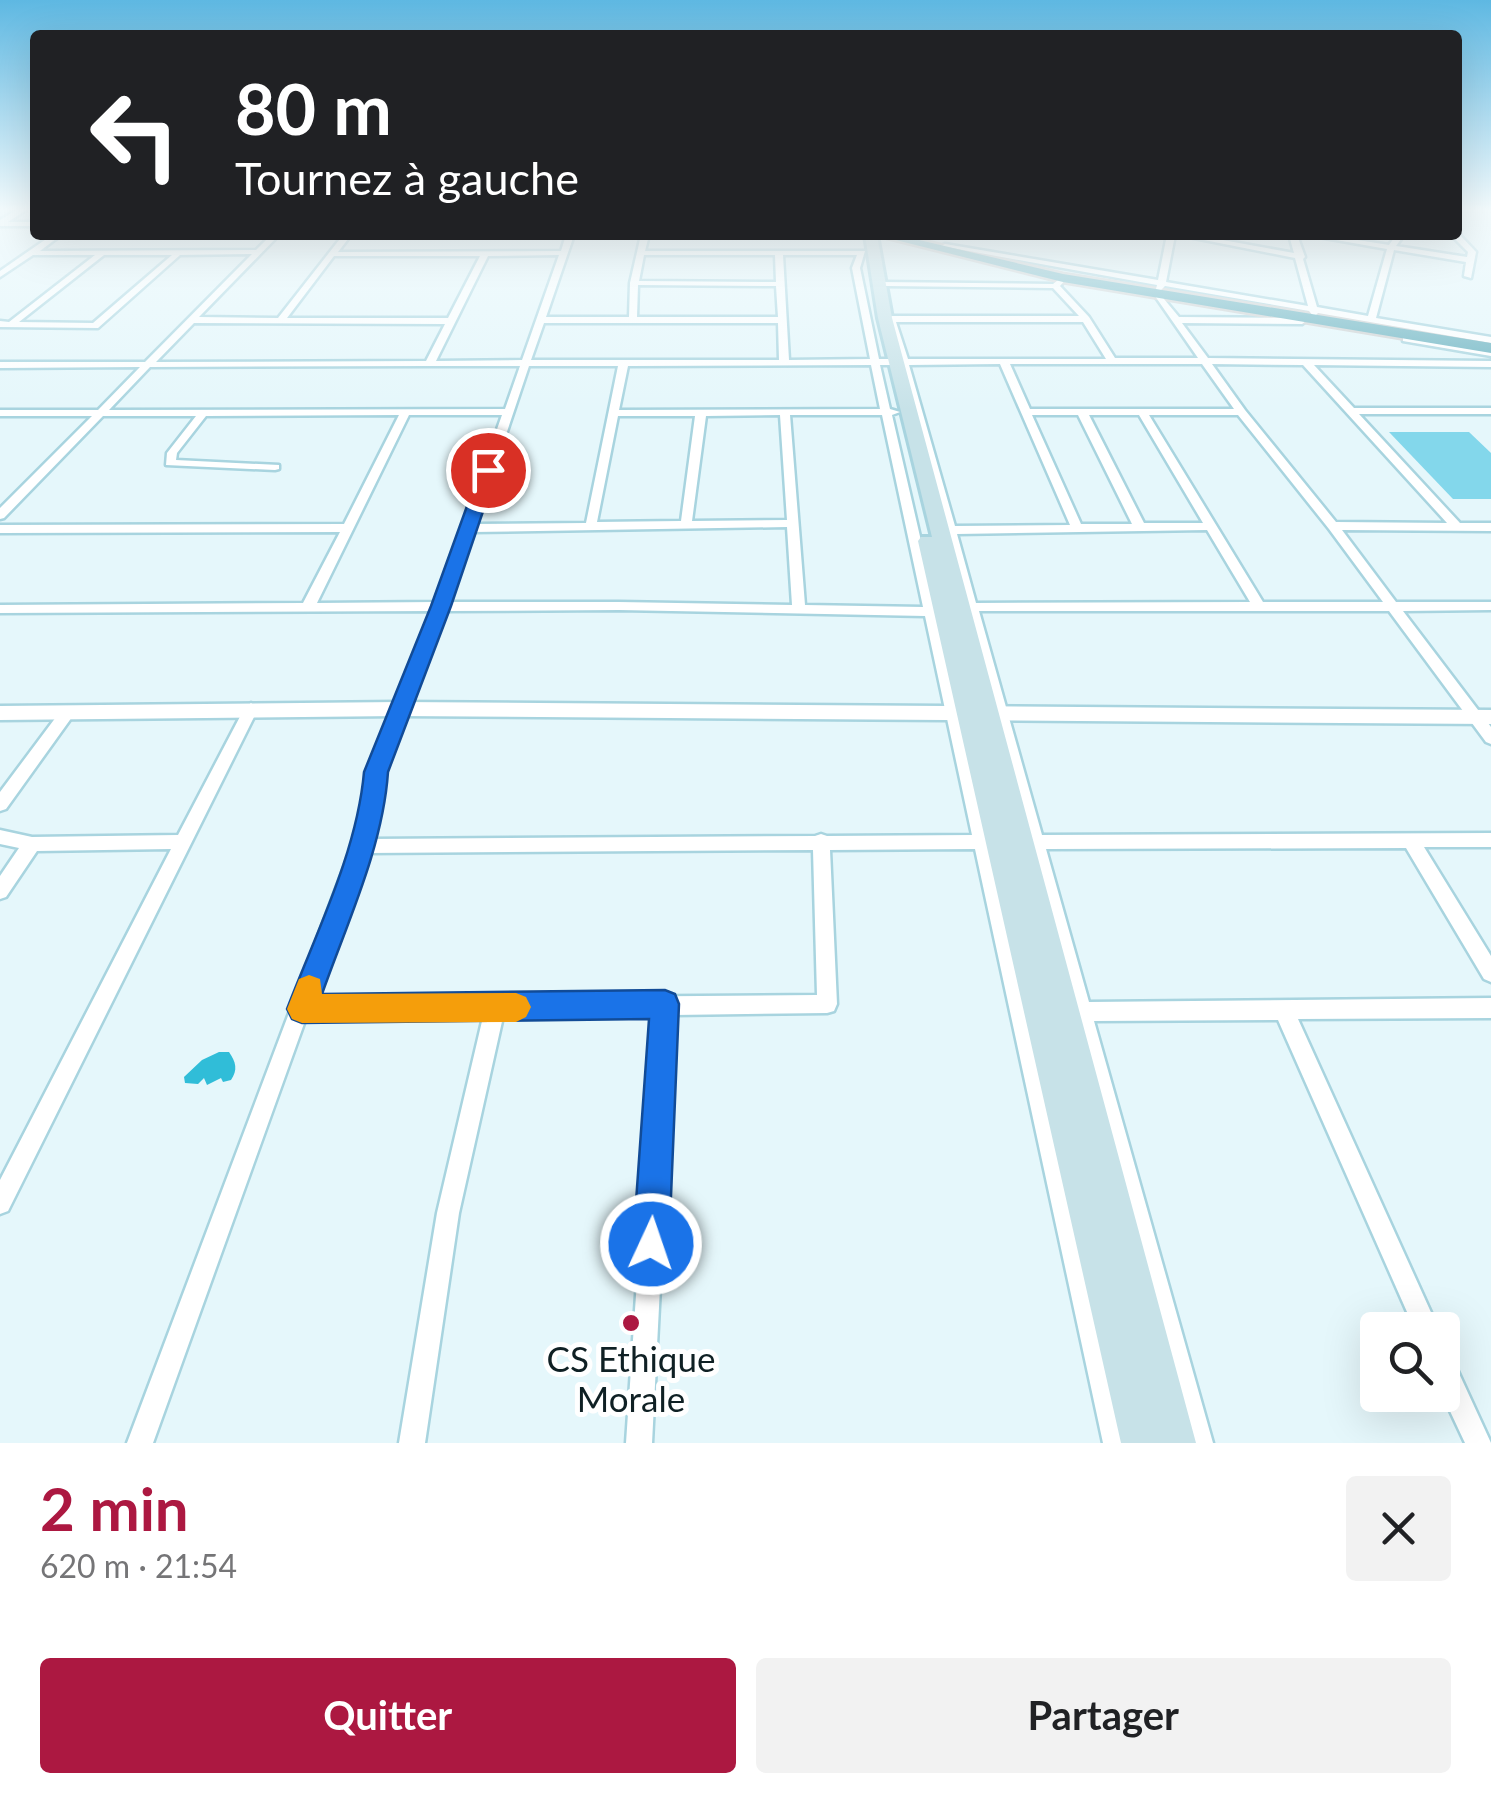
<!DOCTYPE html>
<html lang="fr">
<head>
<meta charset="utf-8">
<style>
	body { margin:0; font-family:Lato,sans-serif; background:#f2f2f2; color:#202124; height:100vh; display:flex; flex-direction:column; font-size:38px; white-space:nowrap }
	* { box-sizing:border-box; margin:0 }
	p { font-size:32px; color:#757577 }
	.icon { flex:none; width:55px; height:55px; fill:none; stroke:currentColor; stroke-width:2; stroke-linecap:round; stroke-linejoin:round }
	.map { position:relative; height:1443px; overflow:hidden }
	.sheet { display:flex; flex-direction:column; background:#fff; flex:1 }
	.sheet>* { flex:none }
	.banner { position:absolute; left:30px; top:30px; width:1432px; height:210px; border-radius:10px; box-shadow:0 10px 40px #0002; background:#202124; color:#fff; overflow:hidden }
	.tools { position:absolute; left:1360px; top:1312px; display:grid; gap:20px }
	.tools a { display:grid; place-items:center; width:100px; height:100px; border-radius:10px; background:#fff; box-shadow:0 10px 40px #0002; font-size:50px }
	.pin { position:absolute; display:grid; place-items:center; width:85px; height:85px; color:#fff; margin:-42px; border:5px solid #fff; border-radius:50%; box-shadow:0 2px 10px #0007 }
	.me { position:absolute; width:110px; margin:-55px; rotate:3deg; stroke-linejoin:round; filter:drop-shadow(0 0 8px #0008) }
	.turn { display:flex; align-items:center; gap:35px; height:210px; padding:0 40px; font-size:45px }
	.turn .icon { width:130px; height:130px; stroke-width:2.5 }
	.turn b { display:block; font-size:70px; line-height:85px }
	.round { display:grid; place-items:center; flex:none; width:105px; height:105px; border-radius:10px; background:#f2f2f2 }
	.head { display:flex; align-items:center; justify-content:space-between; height:170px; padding:0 40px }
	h1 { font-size:60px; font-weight:700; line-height:75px; color:#ac1841 }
	.primary-button { display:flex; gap:20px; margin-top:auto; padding:20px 40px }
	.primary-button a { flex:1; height:115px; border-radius:10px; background:#ac1841; color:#fff; font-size:40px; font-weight:700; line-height:115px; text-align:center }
	.primary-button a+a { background:#f2f2f2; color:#202124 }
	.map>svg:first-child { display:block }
</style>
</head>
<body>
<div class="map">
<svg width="1491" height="1443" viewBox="0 0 1491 1443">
	<rect width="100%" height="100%" fill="#e5f7fb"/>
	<path fill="#83d7eb" d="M1389,432H1469L1491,453V499H1453Z"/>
	<path fill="#30bdd8" d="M219,1052H229C236,1062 238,1070 231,1080L223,1082L221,1078L207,1085L204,1078L198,1084L185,1083L184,1077L202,1060Z"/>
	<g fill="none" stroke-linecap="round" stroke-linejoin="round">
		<defs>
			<path id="minor" d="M20,208H29L8,222H35V226H0V220Z
				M1458,233L1476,252L1471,278L1464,276L1466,262L1394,250L1376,318L1491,337V343L1318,313L1314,317L1309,311L1165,286L1160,291L1156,289L1157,285L941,246L945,244L1158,280L1167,235H1175L1166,282L1308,306L1295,258L1179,235H1195L1294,253L1289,235H1297L1305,257L1303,259L1317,307L1368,316L1387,249L1308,235H1326L1389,245L1396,235H1404L1396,246L1467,257L1468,252L1451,235Z
				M52,235H61L40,251L256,250L271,235H279L199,317L278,318L343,235H351L338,252L561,251L566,235H574L546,317H629L630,283L641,235H649L645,251H865L860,268L879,359H898L888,319L892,316H1079L1053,288L884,286L880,284L881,282L1053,284L1062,277L1066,279L1060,286L1089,317L1115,358H1198L1155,296L1159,293L1179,317L1302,318L1306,321L1302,324L1182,323L1208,358L1491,361V367L1314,365L1354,408H1491V414H1359L1460,523H1491V531L1342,530L1396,602H1491V610L1403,611L1491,727V744L1486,742L1389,611H979L1042,835L1491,833V847H1424L1491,956V982L1484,979L1406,848L1046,849L1089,1002L1491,998V1018L1298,1019L1439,1330H1415L1278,1020L1094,1021L1213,1443H1187L1075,1022L1067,1019L1064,1012L1070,1004L1028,848L1023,842L1025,837L900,365H880L890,409L900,412L892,415L1129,1443H1103L975,849L830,850L837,1004L834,1011L827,1013L674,1015L652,1443H626L655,1015L503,1017L459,1213L425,1443H399L437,1213L483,1017L306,1018L153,1443H127L352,846L366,800L368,772L433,611L0,613V605L303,603L340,532L0,533V525L344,524L399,415L206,416L177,453L176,460L279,465V469L275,470L166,465L167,453L196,416H103L4,518L0,519V508L92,416H0V410H98L140,367L0,368V362H145L252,254L180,255L98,328L0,327V321L9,322L95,255H33L0,277V271ZM104,255H172L93,323L19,322ZM559,255L522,360L436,361L488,256ZM644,255H775L776,282L639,281ZM783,255H857L852,268L870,359L789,360ZM334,256H480L448,318H287ZM638,285L776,286L778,317H637ZM896,322H1083L1106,359H908ZM194,323L445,324L426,361L156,362ZM544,323H778L779,360H531ZM1000,364L1070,525L955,526L909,365ZM1010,364H1202L1234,409H1030ZM1212,364L1303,365L1447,523L1336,522L1245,410ZM871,365L880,409L619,410L628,366ZM425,366H520L505,409L109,410L150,367ZM529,366H618L586,523L476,524ZM409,415H502L436,602L317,603ZM780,415L787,520L692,521L706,416ZM790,415H882L923,607L805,605ZM1032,415H1078L1132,524H1081ZM1089,415H1139L1203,523H1144ZM1149,415H1238L1329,529L1383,602H1263ZM618,416H695L681,521L597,522ZM787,527L792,605L619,602H449L473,532ZM1207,530L1250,602L976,603L957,534ZM619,610L925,616L972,835L827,836L821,834L815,836L371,839L382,800L384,772L446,611ZM813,850L817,995L313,999L366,853Z
				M1406,336L1491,350V356L1403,341V337Z
				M251,703L258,709L8,1211L0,1214V1180L171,849L37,851L6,897L0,899V876L19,848L0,844V830L32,837L178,835L244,709Z
				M67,707L72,709L74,713L72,717L6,809L0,811V792L62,709Z
				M1442,1353L1451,1356L1491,1443H1465L1442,1394Z"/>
			<path id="tertiary" d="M399,702L1491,710V724L399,716L0,720V706Z"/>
			<path id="secondary" d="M865,235H877L892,318L1196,1443H1121L918,541L921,537H932L878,318Z"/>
			<path id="trunk" d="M876,235H898L1063,274L1491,343V353L1063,282Z"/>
		</defs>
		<use href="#minor" stroke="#a8d4df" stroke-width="5"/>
		<use href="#tertiary" stroke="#a8d4df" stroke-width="5"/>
		<use href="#secondary" stroke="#a8d4df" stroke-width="6"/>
		<use href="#trunk" stroke="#cfd2d3" stroke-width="5"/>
		<use href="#minor" fill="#fff" fill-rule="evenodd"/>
		<use href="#tertiary" fill="#fff" fill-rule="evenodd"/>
		<use href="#secondary" fill="#c7e2e8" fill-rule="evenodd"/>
		<use href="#trunk" fill="#6ab2c0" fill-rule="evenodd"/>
	</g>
	<linearGradient id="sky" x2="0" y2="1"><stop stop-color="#5eb8e2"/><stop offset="0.51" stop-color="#f3fbfd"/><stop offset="1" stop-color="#f3fbfd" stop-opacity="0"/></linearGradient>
	<rect width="1491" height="410" fill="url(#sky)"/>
	<path fill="#1a73e8" stroke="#114b97" stroke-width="2.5" d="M488,465L497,470L451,606L388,772C383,847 347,923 322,994L665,990L675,994L679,1004L669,1244L663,1256L651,1261L639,1256L633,1244L649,1019L302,1023L292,1019L287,1009C316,933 357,852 364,772L431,606L480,470Z"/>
	<path fill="#f59e0b" d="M309,975L320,979L322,994L516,993L526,997L531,1007L526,1017L516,1022L302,1023L292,1019L287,1009L299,979Z"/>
	<circle fill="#ac1841" stroke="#fff" stroke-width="4" cx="631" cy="1323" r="10"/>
	<g text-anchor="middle" stroke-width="10" stroke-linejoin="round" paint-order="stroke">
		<g font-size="35" fill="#0f2024" stroke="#fff">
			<text x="631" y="1372">CS Ethique<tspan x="631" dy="40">Morale</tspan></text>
		</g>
	</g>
</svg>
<div class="tools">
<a><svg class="icon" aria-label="search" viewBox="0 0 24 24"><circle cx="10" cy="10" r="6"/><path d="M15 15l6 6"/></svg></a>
</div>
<div class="pin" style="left:488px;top:470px;background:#d93025"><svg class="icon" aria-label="arrive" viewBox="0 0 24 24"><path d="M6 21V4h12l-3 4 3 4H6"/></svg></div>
<svg class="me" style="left:651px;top:1244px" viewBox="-20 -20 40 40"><circle r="17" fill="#1a73e8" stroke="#fff" stroke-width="3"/><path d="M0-11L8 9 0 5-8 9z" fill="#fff"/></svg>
<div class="banner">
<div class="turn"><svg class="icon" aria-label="left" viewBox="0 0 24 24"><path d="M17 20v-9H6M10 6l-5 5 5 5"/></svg><div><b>80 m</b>Tournez à gauche</div></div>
</div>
</div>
<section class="sheet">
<div class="head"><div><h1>2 min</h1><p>620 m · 21:54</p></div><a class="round"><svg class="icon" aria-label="close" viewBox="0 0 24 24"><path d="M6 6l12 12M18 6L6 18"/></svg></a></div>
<div class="primary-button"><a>Quitter</a><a>Partager</a></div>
</section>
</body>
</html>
